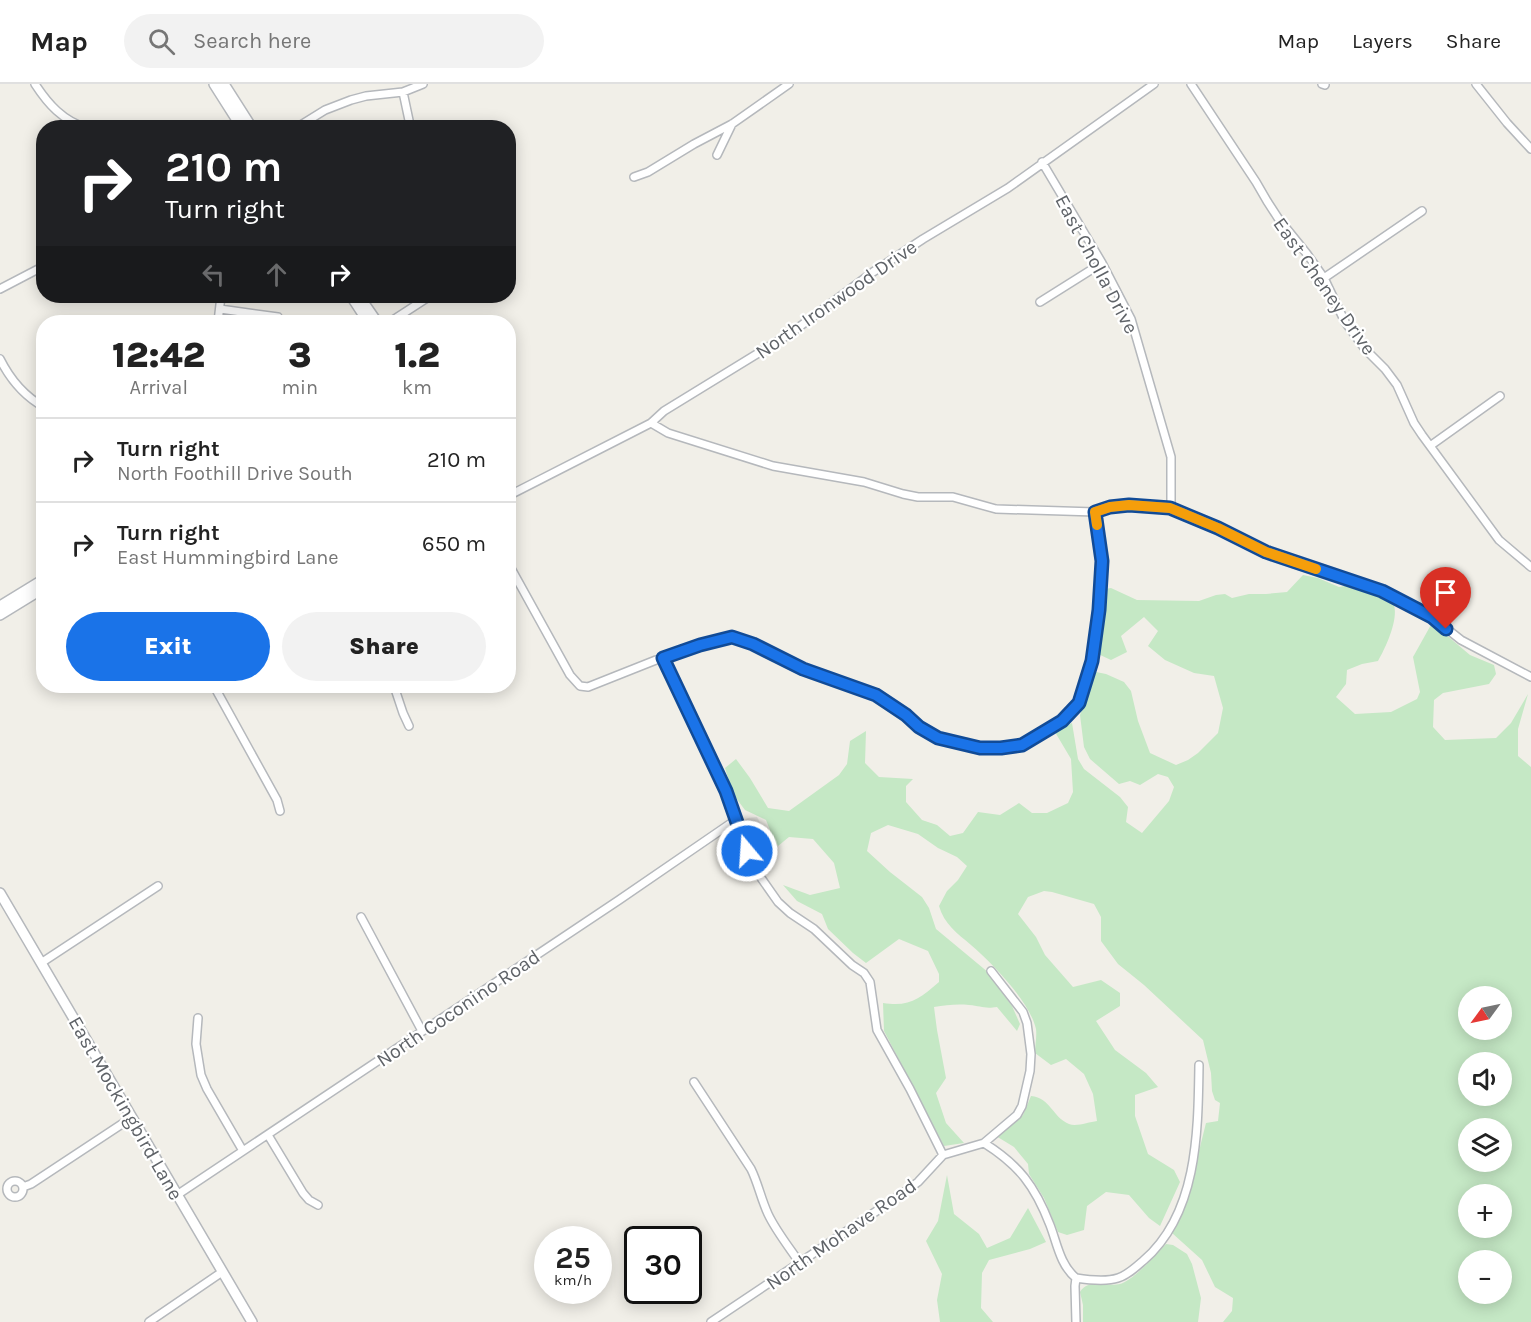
<!DOCTYPE html>
<html lang="en">
<head>
<meta charset="utf-8">
<style>
	body { margin:0; font-family:Karla,sans-serif; background:#f2f2f2; color:#222; height:100vh; display:flex; flex-direction:column; font-size:22px; white-space:nowrap }
	* { box-sizing:border-box; margin:0 }
	p { font-size:20px; color:#767676 }
	.icon { flex:none; width:33px; height:33px; fill:none; stroke:currentColor; stroke-width:2; stroke-linecap:round; stroke-linejoin:round }
	.map { position:relative; flex:1; overflow:hidden }
	.panel { position:absolute; left:36px; top:231px; width:480px; height:378px; display:flex; flex-direction:column; background:#fff; border-radius:24px; box-shadow:0 3px 15px #0003 }
	.panel>* { flex:none }
	.banner { position:absolute; left:36px; top:36px; width:480px; height:183px; border-radius:24px; box-shadow:0 3px 15px #0003; background:#202124; color:#fff; overflow:hidden }
	.needle { width:39px; rotate:237deg }
	.buttons { position:absolute; left:1458px; top:902px; display:grid; gap:12px }
	.buttons a { display:grid; place-items:center; width:54px; height:54px; border-radius:50%; background:#fff; box-shadow:0 3px 15px #0003; font-size:30px }
	.speed { position:absolute; left:534px; top:1142px; display:flex; gap:12px; font-size:30px; font-weight:700; text-align:center }
	.speed>* { display:grid; place-content:center; width:78px; height:78px; border-radius:50%; background:#fff; box-shadow:0 3px 15px #0003; line-height:1 }
	.speed small { font-size:15px; font-weight:400 }
	.speed .limit { border:3px solid #111; border-radius:9px; background:#fff; color:#111 }
	.pin { position:absolute; display:grid; place-items:center; width:51px; height:51px; color:#fff; margin:-62px -26px; border-radius:50% 50% 50% 0; rotate:-45deg; box-shadow:0 0 6px #0007 }
	.pin .icon { rotate:45deg }
	.me { position:absolute; width:66px; margin:-33px; rotate:342deg; stroke-linejoin:round; filter:drop-shadow(0 0 4px #0008) }
	.turn { display:flex; align-items:center; gap:21px; height:126px; padding:0 30px; font-size:27px }
	.turn .icon { width:78px; height:78px; stroke-width:2.5 }
	.turn b { display:block; font-size:42px; line-height:51px }
	.lanes { display:flex; align-items:center; height:57px; padding:0 30px; background:#0003; justify-content:center; gap:30px; direction:ltr }
	.lanes .off { opacity:.35 }
	.eta { display:flex; justify-content:space-evenly; align-items:center; height:102px; text-align:center }
	.eta b { font-size:36px; font-weight:800; line-height:42px }
	.action { display:flex; gap:12px; margin-top:auto; padding:12px 30px }
	.action a { flex:1; height:69px; border-radius:36px; background:#1a73e8; color:#fff; font-size:24px; font-weight:800; line-height:69px; text-align:center }
	.action a+a { background:#f2f2f2; color:#222 }
	ul { padding:0; list-style:none }
	li { display:flex; align-items:center; gap:18px; height:84px; padding:0 30px; border-top:2px solid #e0e0e0 }
	li div { flex:1 }
	li b { display:block; font-size:22px }
	li em { font-style:normal }
	header { display:flex; align-items:center; gap:36px; box-sizing:border-box; height:84px; padding:0 30px; background:#fff; border-bottom:2px solid #e0e0e0 }
	header strong { font-size:28px }
	nav { display:flex; gap:33px; margin-inline-start:auto; font-size:21px }
	.search { width:420px; height:54px; background:#f2f2f2; display:flex; align-items:center; gap:15px; box-sizing:border-box; padding:0 21px; border-radius:33px; color:#767676; font-size:22px }
	.map>svg:first-child { display:block }
</style>
</head>
<body>
<header>
<strong>Map</strong>
<div class="search"><svg class="icon" aria-label="search" viewBox="0 0 24 24"><circle cx="10" cy="10" r="6"/><path d="M15 15l6 6"/></svg>Search here</div>
<nav><a>Map</a><a>Layers</a><a>Share</a></nav>
</header>
<div class="map">
<svg width="1531" height="1238" viewBox="0 0 1531 1238">
	<rect width="100%" height="100%" fill="#f1efe8"/>
	<path fill="#e0deda" d="M757,733L762,742H764L767,753L752,755L743,749L740,738L748,734Z"/>
	<path fill="#c5e8c5" fill-rule="evenodd" d="M1303,491L1318,494L1339,503L1351,501L1393,518C1400,533 1386,563 1378,577L1362,580L1347,586L1346,600L1336,613L1355,630L1391,628L1417,615L1420,608L1413,573L1432,539L1470,571L1494,581L1496,590L1489,600L1443,609L1434,616L1433,643L1445,656L1496,654L1511,639L1528,610L1518,645V672L1531,683V1238H1223L1232,1227L1233,1214L1215,1203L1202,1176L1172,1149L1194,1087L1206,1039L1218,1037L1220,1019L1215,1016L1212,1007L1211,989L1203,956L1144,901L1118,880L1101,857V833L1094,820L1052,808L1044,807L1028,813L1018,830L1036,853L1045,871L1073,903L1101,896L1120,909V922L1096,937L1115,966L1146,989L1158,1003L1135,1011V1032L1148,1070L1174,1086L1180,1098L1160,1142L1149,1134L1129,1111L1106,1108L1087,1122L1084,1146L1067,1151L1058,1148L1044,1114L1029,1090L1028,1080L1014,1063L996,1052L1023,1031L1031,1012C1051,1014 1052,1033 1069,1040C1076,1043 1089,1038 1097,1037L1093,1010L1084,990L1066,975L1051,981L1035,969C1035,962 1037,952 1036,945C1030,918 992,879 971,861C957,849 944,840 939,822L947,807L958,796L967,782L957,773L938,764L918,750L888,741L871,749L867,767L890,788L922,813L929,824L936,845L989,889L1012,922L1020,940L1017,947L997,923C984,925 981,922 969,921C957,920 946,921 934,923L937,946L946,994L936,1009L946,1039L964,1059L944,1062L884,947L883,919C910,923 919,915 939,898V890L928,867L899,855L866,879L853,869L828,845L822,830L797,817L783,801L810,811L840,804L834,779L813,755L789,753L778,762L773,754L766,736L745,726L733,710L725,684L736,675L750,694L768,724L789,727L839,691L847,680L850,657L866,647L865,679L879,693L913,695L906,702V718L922,736L937,741L950,752L963,749L978,728L1000,731L1019,719L1032,729H1047L1068,719L1073,708L1071,675L1055,648L1072,639L1078,675L1084,685L1120,713L1128,723L1126,738L1142,749L1169,717L1174,703L1168,693L1158,690L1140,701L1130,697L1119,700L1090,675L1084,663L1080,631L1096,588L1106,590L1124,598L1131,607L1138,637L1150,669L1176,681L1188,676L1198,669L1218,649L1223,624L1214,592L1194,589L1165,576L1148,562L1158,547L1144,533L1121,552L1127,568L1111,576L1098,570L1105,505L1111,504L1137,516L1199,517L1216,511L1225,510L1232,514L1249,510H1266L1287,508ZM1468,912H1502V945H1468ZM1468,978H1502V1011H1468ZM1468,1044H1502V1077H1468ZM1468,1110H1502V1143H1468ZM1468,1176H1502V1209H1468Z
		M947,1091L954,1130L979,1150L987,1164L1010,1154L1028,1124L1046,1158L1030,1165L989,1176L982,1189L981,1224L993,1238H940L937,1216L942,1190L926,1157L938,1137Z
		M1166,1160L1173,1161L1187,1170L1192,1180L1201,1214L1198,1238H1083V1221L1080,1208C1089,1194 1107,1203 1120,1200C1134,1196 1155,1171 1166,1160Z"/>
	<g fill="none" stroke-linecap="round" stroke-linejoin="round">
		<defs>
			<path id="minor" d="M35,0C48,20 63,37 87,44
				M1191,0L1256,98L1267,117L1278,134L1307,170L1324,194L1345,238L1365,265L1385,285L1397,301L1414,339L1422,351L1499,456L1531,483
				M1322,0L1325,1
				M1476,0L1507,39L1531,65
				M403,8L410,41
				M296,44L325,26L351,16L366,12L403,8L423,0
				M717,71L732,40
				M1042,78L1102,179L1131,235L1171,373V424
				M634,93L648,88L694,60L732,40L789,0
				M1324,194L1422,127
				M0,205L44,182
				M1040,218L1102,179
				M220,225L278,233
				M218,238L221,212
				M390,238L430,212
				M0,275C10,295 24,312 44,323
				M651,339L668,349L773,382L864,398L903,410L918,413H953L996,425L1095,428L1110,423L1129,421L1171,424L1218,444L1266,468L1382,507L1432,533L1461,556L1531,593
				M1430,362L1500,312
				M508,412L651,339L664,327L791,249L873,188L923,155L1008,104L1154,0
				M508,479L570,591L580,602L588,603L656,576L671,572L700,561L732,553L753,560L803,585L876,611L906,631L919,643L938,654L980,664H1001L1022,661L1062,637L1079,619L1092,577L1099,526L1102,477L1095,428
				M663,574L726,707L752,781L778,818L790,829L814,845L852,881L864,889L870,898L877,946L910,1005L943,1071
				M214,602L277,716L280,727
				M394,602L403,629L409,642
				M361,833L422,947
				M41,879L158,802
				M198,934L196,960L201,991L207,1005L243,1067
				M694,998L751,1085C758,1099 761,1115 768,1130C776,1147 789,1163 799,1178
				M268,1051L303,1109L309,1116L318,1121
				M984,1059C1019,1081 1035,1102 1050,1141C1057,1159 1060,1181 1076,1194
				M7 1105a8 8 0 1 1 16 0a8 8 0 1 1-16 0Z
				M23,1103L31,1100L131,1034
				M177,1111L619,816L737,735
				M1076,1194C1089,1196 1106,1198 1118,1194C1128,1191 1136,1183 1144,1176C1198,1129 1198,1047 1199,981
				M149,1238L222,1188
				M711,1238L902,1110L918,1098L943,1071L984,1059L1017,1031L1022,1022L1030,987L1031,970L1027,939L1023,928L991,887
				M1076,1238L1075,1202L1076,1194"/>
			<path id="tertiary" d="M214,0L242,44
				M224,0L252,44
				M351,212L368,238
				M359,212L377,238
				M0,522L44,495
				M0,531L44,504
				M0,809L252,1238"/>
		</defs>
		<use href="#minor" stroke="#b5b8bc" stroke-width="10"/>
		<use href="#tertiary" stroke="#b5b8bc" stroke-width="12"/>
		<use href="#minor" stroke="#fff" stroke-width="7"/>
		<use href="#tertiary" stroke="#fff" stroke-width="9"/>
	</g>
	<g fill="none" stroke-linecap="round" stroke-linejoin="round">
		<defs>
			<path id="route" d="M747,767L726,707L663,574L700,561L732,553L753,560L803,585L876,611L906,631L919,643L938,654L980,664H1001L1022,661L1062,637L1079,619L1092,577L1099,526L1102,477L1095,428L1110,423L1129,421L1170,424L1218,444L1266,468L1382,507L1432,533L1446,545"/>
		</defs>
		<use href="#route" stroke="#114b97" stroke-width="15"/>
		<use href="#route" stroke="#1a73e8" stroke-width="10"/>
		<path stroke="#f59e0b" stroke-width="10" d="M1097,441L1095,428L1110,423L1129,421L1170,424L1218,444L1266,468L1316,485"/>
	</g>
	<g text-anchor="middle" stroke-width="4.5" stroke-linejoin="round" paint-order="stroke">
		<g font-size="20" fill="#5f6368" stroke="#fff">
			<text transform="translate(1097 180) rotate(62)" y="7">East Cholla Drive</text>
			<text transform="translate(1325 202) rotate(55)" y="7">East Cheney Drive</text>
			<text transform="translate(836 215) rotate(-35)" y="7">North Ironwood Drive</text>
			<text transform="translate(458 924) rotate(-34)" y="7">North Coconino Road</text>
			<text transform="translate(126 1024) rotate(60)" y="7">East Mockingbird Lane</text>
			<text transform="translate(841 1150) rotate(-35)" y="7">North Mohave Road</text>
		</g>
	</g>
</svg>
<div class="buttons">
<a><svg class="needle" viewBox="-14 -14 28 28"><path d="M0-13l5 13h-10z" fill="#e53935"/><path d="M0 13l5-13h-10z" fill="#767676"/></svg></a>
<a><svg class="icon" aria-label="sound" viewBox="0 0 24 24"><path d="M4 9h4l5-4v14l-5-4H4zM17 9q2 3 0 6"/></svg></a>
<a><svg class="icon" aria-label="layers" viewBox="0 0 24 24"><path d="M12 4l9 5-9 5-9-5zM3 14l9 5 9-5"/></svg></a>
<a>+</a>
<a>−</a>
</div>
<div class="speed"><div>25<small>km/h</small></div><div class="limit">30</div></div>
<div class="pin" style="left:1446px;top:545px;background:#d93025"><svg class="icon" aria-label="arrive" viewBox="0 0 24 24"><path d="M6 21V4h12l-3 4 3 4H6"/></svg></div>
<svg class="me" style="left:747px;top:767px" viewBox="-20 -20 40 40"><circle r="17" fill="#1a73e8" stroke="#fff" stroke-width="3"/><path d="M0-11L8 9 0 5-8 9z" fill="#fff"/></svg>
<div class="banner">
<div class="turn"><svg class="icon" aria-label="right" viewBox="0 0 24 24"><path d="M7 20v-9h11M14 6l5 5-5 5"/></svg><div><b>210 m</b>Turn right</div></div>
<div class="lanes"><svg class="icon off" aria-label="left" viewBox="0 0 24 24"><path d="M17 20v-9H6M10 6l-5 5 5 5"/></svg><svg class="icon off" aria-label="ahead" viewBox="0 0 24 24"><path d="M12 20V5M6 11l6-6 6 6"/></svg><svg class="icon" aria-label="right" viewBox="0 0 24 24"><path d="M7 20v-9h11M14 6l5 5-5 5"/></svg></div>
</div>
<section class="panel">
<div class="eta">
<div><b>12:42</b><p>Arrival</p></div>
<div><b>3</b><p>min</p></div>
<div><b>1.2</b><p>km</p></div>
</div>
<ul>
<li><svg class="icon" aria-label="right" viewBox="0 0 24 24"><path d="M7 20v-9h11M14 6l5 5-5 5"/></svg><div><b>Turn right</b><p>North Foothill Drive South</p></div><em>210 m</em></li>
<li><svg class="icon" aria-label="right" viewBox="0 0 24 24"><path d="M7 20v-9h11M14 6l5 5-5 5"/></svg><div><b>Turn right</b><p>East Hummingbird Lane</p></div><em>650 m</em></li>
</ul>
<div class="action"><a>Exit</a><a>Share</a></div>
</section>
</div>
</body>
</html>
